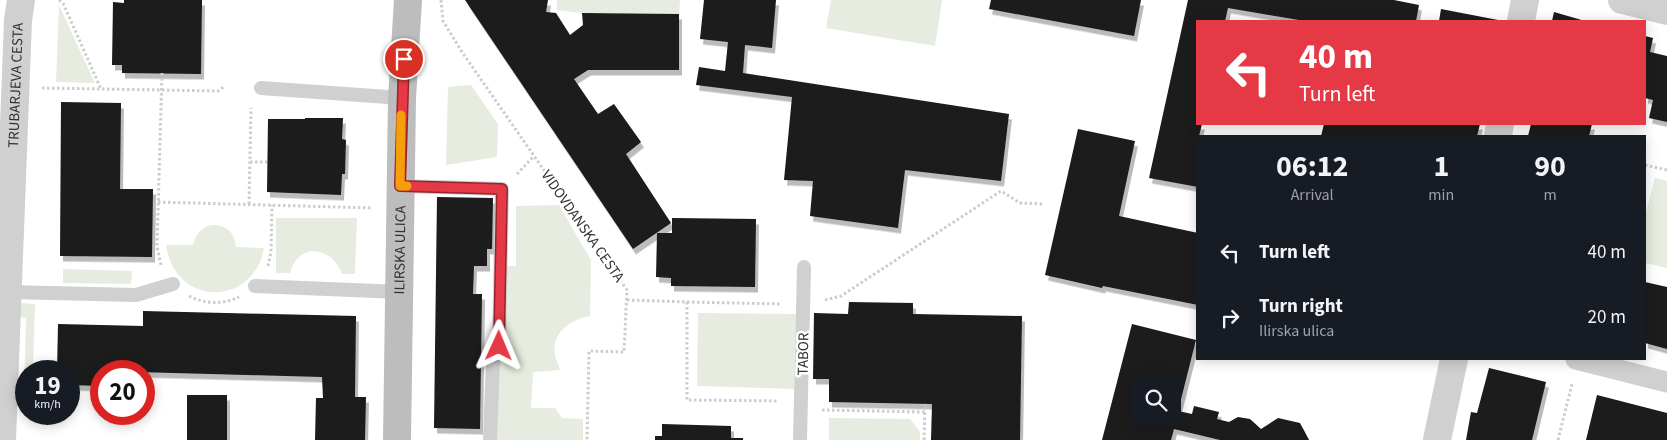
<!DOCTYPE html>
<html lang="en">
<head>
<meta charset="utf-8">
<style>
	body { margin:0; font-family:"Source Sans 3",sans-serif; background:#242831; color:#f1f3f6; height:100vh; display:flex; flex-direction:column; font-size:19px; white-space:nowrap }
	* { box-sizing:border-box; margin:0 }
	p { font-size:16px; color:#9ea1a6 }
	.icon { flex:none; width:28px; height:28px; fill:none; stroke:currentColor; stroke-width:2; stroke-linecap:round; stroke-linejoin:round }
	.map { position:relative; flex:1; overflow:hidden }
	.sheet { position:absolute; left:1196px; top:135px; width:450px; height:225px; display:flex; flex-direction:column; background:#171b24; border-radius:0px; box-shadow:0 2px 12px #0003 }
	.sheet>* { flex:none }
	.banner { position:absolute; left:1196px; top:20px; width:450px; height:105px; border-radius:0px; box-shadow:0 2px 12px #0003; background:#e63946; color:#fff; overflow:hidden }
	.fabs { position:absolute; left:1131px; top:375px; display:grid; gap:10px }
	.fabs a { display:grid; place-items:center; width:50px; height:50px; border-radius:0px; background:#171b24; box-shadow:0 2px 12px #0003; font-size:25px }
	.speed { position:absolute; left:15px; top:360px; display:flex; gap:10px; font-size:25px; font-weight:700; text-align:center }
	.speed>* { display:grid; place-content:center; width:65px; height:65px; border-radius:50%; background:#171b24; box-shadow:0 2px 12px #0003; line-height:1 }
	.speed small { font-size:12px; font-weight:400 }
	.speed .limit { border:8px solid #d22; background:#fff; color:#111 }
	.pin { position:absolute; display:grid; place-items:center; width:42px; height:42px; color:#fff; margin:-21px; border:2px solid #fff; border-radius:50%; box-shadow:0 1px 5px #0007 }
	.me { position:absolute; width:55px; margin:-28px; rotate:1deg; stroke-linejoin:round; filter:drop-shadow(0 0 4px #0008) }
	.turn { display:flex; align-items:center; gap:18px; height:105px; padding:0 20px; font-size:22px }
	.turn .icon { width:65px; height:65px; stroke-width:2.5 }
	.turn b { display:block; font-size:35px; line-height:42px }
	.eta { display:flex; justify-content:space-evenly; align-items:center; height:85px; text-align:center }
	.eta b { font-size:30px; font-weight:700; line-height:35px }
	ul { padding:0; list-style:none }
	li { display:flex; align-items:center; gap:15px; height:65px; padding:0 20px }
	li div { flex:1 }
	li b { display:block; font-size:19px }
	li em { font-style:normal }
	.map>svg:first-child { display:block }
</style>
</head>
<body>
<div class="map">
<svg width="1667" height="440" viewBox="0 0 1667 440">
	<defs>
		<filter id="shadow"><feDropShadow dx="3" dy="5.5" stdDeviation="0" flood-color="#0004"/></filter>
	</defs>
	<rect width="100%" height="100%" fill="#fff"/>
	<path fill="#e6ecdf" d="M557,0H680L679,14L582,13L557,10Z
		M831,0H942L935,46L826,28Z
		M59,5L95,83L56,82Z
		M471,85L498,124L497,157L446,165L448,87Z
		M1655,178L1667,181V268L1645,263V216Z
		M559,205L591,260L590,316C571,319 551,333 555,355C556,360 559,366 560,370L533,372L531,408H555L562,418L583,419V440H495L499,360L505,361V266H516V206Z
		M276,218H357L355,274H342C332,246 298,242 290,273H276Z
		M211,225C226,224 235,233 236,247L264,248C253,308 175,307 166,245H193C196,235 200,228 211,225Z
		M63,269L132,271L131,284L63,283Z
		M19,303L35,304L33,371H26V394H24L26,318L19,317Z
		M698,313L796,314L794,389L697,386Z
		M829,418L910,419L920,432V440H829Z"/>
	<path fill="#1a1a1a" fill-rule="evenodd" filter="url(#shadow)" d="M124,0H202L201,74L122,73V65H112L113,2L124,3Z
		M465,0H548L546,12L556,13L570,35L583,25L582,13L679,14V70H588L574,79L598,114L614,104L641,142L626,154L671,223L633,249Z
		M704,0H776L772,48L745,45L743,73L1009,114L1001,181L905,170L898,228L810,216L813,181L784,180L792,97L696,85L699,67L725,71L728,42L700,39Z
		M991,0H1141L1134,36L989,9Z
		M1188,0H1394L1419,5L1416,21H1305L1228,8L1225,21H1198V124H1202L1199,136H1198V187L1149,178Z
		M1441,9L1498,20V21H1439Z
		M1554,12L1585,21H1552Z
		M1645,36L1653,38L1650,52L1667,56V122L1649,118L1653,100L1645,98Z
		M61,102L121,103L120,189H153L152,257L60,256Z
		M305,118H343L342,139L346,140L345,174H342L341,195L267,192L268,119H305Z
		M1324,124H1480L1477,136H1321Z
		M1531,124H1592L1589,136H1528Z
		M1078,129L1135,141L1119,216L1198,233V305L1103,286L1102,288L1045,275Z
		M437,197L493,198L492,249H487V266H474L473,294H482L480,429L434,428Z
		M672,218L756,219L755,287L671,286V278L656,277L657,233H672Z
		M1645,282L1667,287V349L1645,343Z
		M849,302L913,303V314L1022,316L1020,440H931L932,404L829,402V379H813L814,313L848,314Z
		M143,311L356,316L355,397H366L365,440H315L316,398H323L322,377L101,371V386L69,385V371H57L58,324L143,326Z
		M1132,324L1196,340L1178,411L1192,414L1194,406L1219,412L1217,419L1229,422L1238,417L1250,419L1261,429L1278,418L1300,423L1309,440H1220L1174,429L1171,440H1102ZM1140,384H1172V416H1140Z
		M1489,368L1546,382L1532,440H1466L1471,412L1477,413Z
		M187,395H227V440H187Z
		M1597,395L1667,413V440H1586Z
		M662,424L731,426V438H743V440H655V436H662Z"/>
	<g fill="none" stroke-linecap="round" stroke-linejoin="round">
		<path stroke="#cdcdcd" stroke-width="3" stroke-dasharray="2.5 2.5" stroke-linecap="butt" d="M59,0L63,3L101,89
			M441,0L443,21L462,52L627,290L624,352L589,351L587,440
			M42,88L218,91L225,86
			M250,162H267
			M1645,165L1667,170
			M517,174L534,156
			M158,202L373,208
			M249,204L251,108
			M161,265L157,246L162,73
			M268,266L271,252L272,205
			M189,296C205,304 222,305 239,297
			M627,300L687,302V400L779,401
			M825,300L841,296L1001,191L1020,203L1044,204
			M687,302L782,304
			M822,410L925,412
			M924,440L925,404
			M1558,440L1572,384"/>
		<path stroke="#d0d0d0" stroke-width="14" d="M261,88L402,98
			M400,186L502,189L499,346L493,359L490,440
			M255,286L400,292
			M8,292L136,295L173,284
			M800,440L804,267"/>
		<path stroke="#d0d0d0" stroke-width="21" d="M1576,359L1667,382"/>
		<g stroke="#d0d0d0" stroke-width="28">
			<path d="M1622,0L1667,11"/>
			<path d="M1521,21L1525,0"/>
			<path d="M1498,136L1500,124"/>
			<path id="s1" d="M2,440L18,20L21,0"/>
			<path d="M1437,440L1454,359"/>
		</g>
		<path stroke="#bdbdbd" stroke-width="28" id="s2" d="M397,440L402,98L408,0"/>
	</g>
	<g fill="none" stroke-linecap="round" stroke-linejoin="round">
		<defs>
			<path id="route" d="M404,59L400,186L502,189L499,346"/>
		</defs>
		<use href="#route" stroke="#96252e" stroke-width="12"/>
		<use href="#route" stroke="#e63946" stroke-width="9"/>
		<path stroke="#f59e0b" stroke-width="9" d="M401,115L400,186H407"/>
	</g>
	<g text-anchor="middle" stroke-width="5" stroke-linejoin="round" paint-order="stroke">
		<g font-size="15" fill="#333" stroke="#fff">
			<text dy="5" stroke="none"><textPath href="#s1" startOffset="355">TRUBARJEVA CESTA</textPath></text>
			<text transform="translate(583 226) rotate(55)" y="5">VIDOVDANSKA CESTA</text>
			<text dy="5" stroke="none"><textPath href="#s2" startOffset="190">ILIRSKA ULICA</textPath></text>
			<text transform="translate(803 354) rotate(-89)" y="5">TABOR</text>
		</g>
	</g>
</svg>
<div class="fabs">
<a><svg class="icon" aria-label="search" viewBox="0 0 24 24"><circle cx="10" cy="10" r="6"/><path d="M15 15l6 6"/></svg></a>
</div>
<div class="speed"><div>19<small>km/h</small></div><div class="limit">20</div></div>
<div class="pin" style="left:404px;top:59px;background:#d93025"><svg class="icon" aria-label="arrive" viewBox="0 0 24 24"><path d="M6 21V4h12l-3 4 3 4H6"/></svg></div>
<svg class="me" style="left:499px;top:346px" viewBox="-20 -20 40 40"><path d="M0-17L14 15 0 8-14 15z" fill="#e63946" stroke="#fff" stroke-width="4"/></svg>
<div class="banner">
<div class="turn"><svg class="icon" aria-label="left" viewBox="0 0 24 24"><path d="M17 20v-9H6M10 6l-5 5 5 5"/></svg><div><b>40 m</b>Turn left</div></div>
</div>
<section class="sheet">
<div class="eta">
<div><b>06:12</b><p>Arrival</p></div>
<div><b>1</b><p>min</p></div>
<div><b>90</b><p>m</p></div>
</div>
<ul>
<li><svg class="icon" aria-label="left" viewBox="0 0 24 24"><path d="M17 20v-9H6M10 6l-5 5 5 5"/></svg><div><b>Turn left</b></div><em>40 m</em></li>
<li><svg class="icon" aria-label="right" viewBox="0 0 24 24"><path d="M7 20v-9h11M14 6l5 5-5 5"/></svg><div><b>Turn right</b><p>Ilirska ulica</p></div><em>20 m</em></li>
</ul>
</section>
</div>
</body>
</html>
